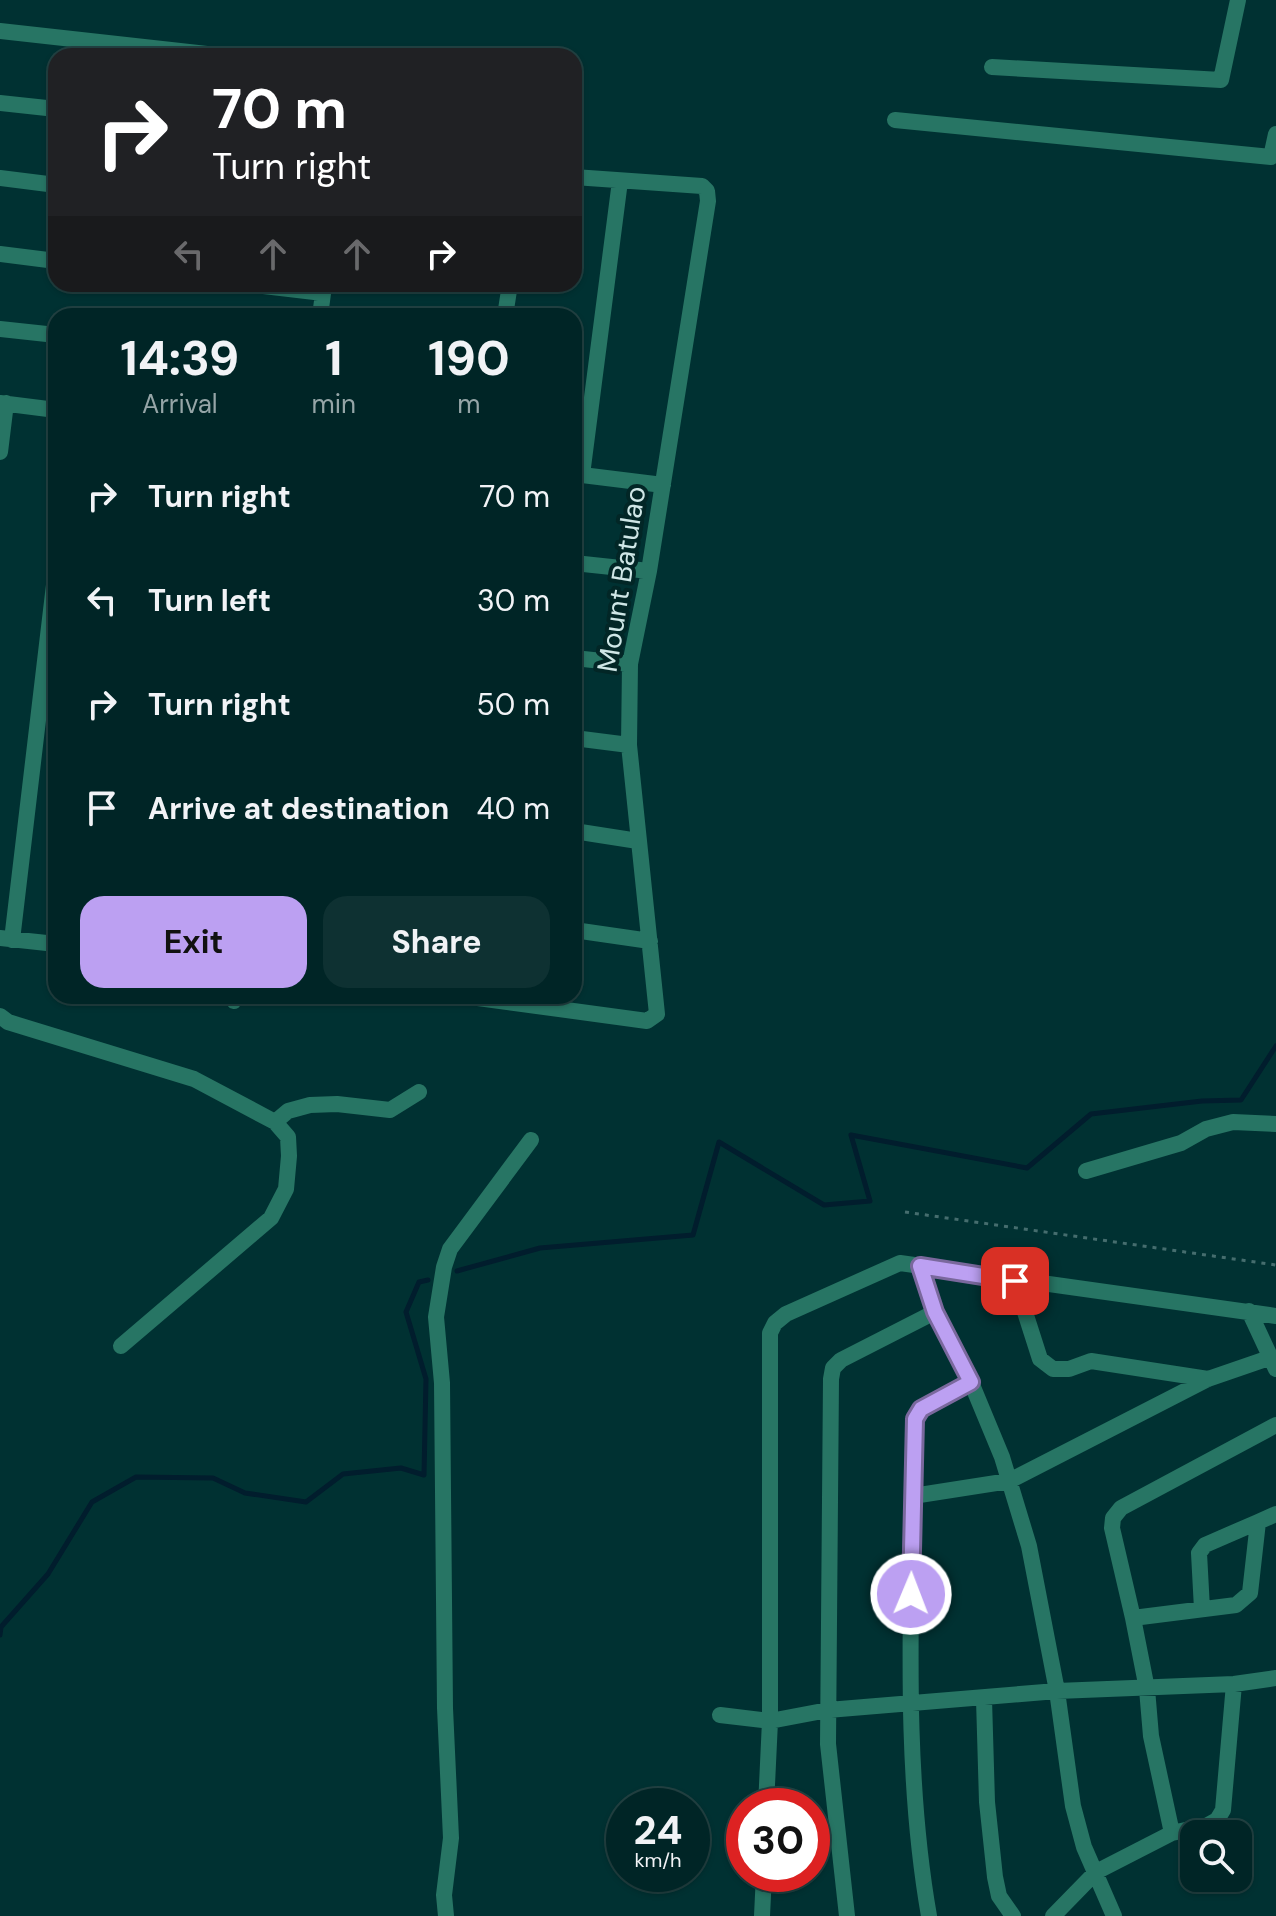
<!DOCTYPE html>
<html lang="en">
<head>
<meta charset="utf-8">
<style>
	body { margin:0; font-family:"DM Sans",sans-serif; background:#0e3132; color:#f1f3f6; height:100vh; display:flex; flex-direction:column; font-size:30px; white-space:nowrap }
	* { box-sizing:border-box; margin:0 }
	p { font-size:26px; color:#95a5a7 }
	.icon { flex:none; width:44px; height:44px; fill:none; stroke:currentColor; stroke-width:2; stroke-linecap:round; stroke-linejoin:round }
	.map { position:relative; flex:1; overflow:hidden }
	.panel { position:absolute; left:48px; top:308px; width:534px; height:696px; display:flex; flex-direction:column; background:#002526; border-radius:24px; box-shadow:0 2px 6px #0004,0 0 0 2px #224243 }
	.panel>* { flex:none }
	.hud { position:absolute; left:48px; top:48px; width:534px; height:244px; border-radius:24px; box-shadow:0 2px 6px #0004,0 0 0 2px #224243; background:#202124; color:#fff; overflow:hidden }
	.buttons { position:absolute; left:1180px; top:1820px; display:grid; gap:16px }
	.buttons a { display:grid; place-items:center; width:72px; height:72px; border-radius:16px; background:#002526; box-shadow:0 2px 6px #0004,0 0 0 2px #224243; font-size:40px }
	.speed { position:absolute; left:606px; top:1788px; display:flex; gap:16px; font-size:40px; font-weight:700; text-align:center }
	.speed>* { display:grid; place-content:center; width:104px; height:104px; border-radius:50%; background:#002526; box-shadow:0 2px 6px #0004,0 0 0 2px #224243; line-height:1 }
	.speed small { font-size:20px; font-weight:400 }
	.speed .limit { border:12px solid #d22; background:#fff; color:#111 }
	.pin { position:absolute; display:grid; place-items:center; width:68px; height:68px; color:#fff; margin:-34px; border-radius:16px; box-shadow:0 4px 12px #0006 }
	.me { position:absolute; width:88px; margin:-44px; rotate:1deg; stroke-linejoin:round; filter:drop-shadow(0 0 6px #0008) }
	.turn { display:flex; align-items:center; gap:28px; height:168px; padding:0 32px; font-size:36px }
	.turn .icon { width:104px; height:104px; stroke-width:2.5 }
	.turn b { display:block; font-size:56px; line-height:68px }
	.lanes { display:flex; align-items:center; height:76px; padding:0 32px; background:#0003; justify-content:center; gap:40px; direction:ltr }
	.lanes .off { opacity:.35 }
	.eta { display:flex; justify-content:space-evenly; align-items:center; height:136px; text-align:center }
	.eta b { font-size:48px; font-weight:700; line-height:56px }
	.action { display:flex; gap:16px; margin-top:auto; padding:16px 32px }
	.action a { flex:1; height:92px; border-radius:24px; background:#bca0f2; color:#111; font-size:32px; font-weight:700; line-height:92px; text-align:center }
	.action a+a { background:#0e3132; color:#f1f3f6 }
	ul { padding:0; list-style:none }
	li { display:flex; align-items:center; gap:24px; height:104px; padding:0 32px }
	li div { flex:1 }
	li b { display:block; font-size:30px }
	li em { font-style:normal }
	.map>svg:first-child { display:block }
</style>
</head>
<body>
<div class="map">
<svg width="1276" height="1916" viewBox="0 0 1276 1916">
	<rect width="100%" height="100%" fill="#003132"/>
	<g fill="none" stroke-linecap="round" stroke-linejoin="round">
		<path stroke="#011d2d" stroke-width="5" d="M457,1271L540,1248L693,1235L719,1142L824,1205L870,1201L851,1135L1027,1168L1091,1114L1202,1101L1241,1100L1276,1046
			M0,1635L1,1627L48,1574L92,1502L136,1477L213,1478L245,1493L306,1502L343,1474L401,1468L424,1475L426,1379L406,1312L419,1282L428,1280"/>
		<path stroke="#456d6e" stroke-width="3" stroke-dasharray="4 6" stroke-linecap="butt" d="M905,1212L1276,1265"/>
		<path stroke="#277564" stroke-width="16" d="M0,31L225,56
			M992,67L1221,80L1238,0
			M0,103L56,109
			M895,120L1271,157L1276,134
			M0,178L56,185
			M0,254L56,261
			M247,284L323,293
			M320,316L324,286
			M505,316L510,284
			M0,329L56,335
			M0,403L56,410
			M0,452L6,403
			M574,474L663,485
			M582,475L620,181
			M574,563L649,571
			M574,658L630,664
			M574,738L629,745
			M574,831L638,841
			M574,930L650,941
			M0,938L56,944
			M12,940L56,568
			M463,996L647,1021L657,1014L629,745L630,664L649,571L708,201L707,191L702,186L574,177
			M234,1001L235,996
			M0,1016L8,1022L194,1079L275,1122L288,1137L289,1156L286,1189L271,1218L121,1346
			M275,1122L288,1111L310,1105L337,1104L390,1110L419,1092
			M1086,1171L1181,1143L1206,1129L1233,1122L1276,1124
			M920,1266L935,1312L968,1375L1002,1457L1029,1546L1057,1691L1073,1806L1084,1847L1114,1916
			M1015,1281L1040,1359L1053,1369H1069L1091,1361L1208,1379
			M1249,1311L1276,1369
			M913,1496L1009,1481L1208,1379L1269,1358
			M1202,1609L1199,1553L1205,1545L1258,1522
			M1133,1618L1236,1605L1250,1593L1258,1522L1276,1514
			M984,1699L987,1802L995,1877L999,1896L1013,1916
			M720,1715L770,1721L828,1710L1057,1691L1234,1684L1276,1678
			M766,1806L770,1721V1333L775,1323L786,1314L900,1263L1276,1316
			M1172,1833L1151,1736L1147,1689L1133,1618L1112,1528L1113,1518L1121,1508L1276,1425
			M446,1916L444,1895L451,1838L445,1708L442,1383L436,1317L444,1267L450,1249L531,1140
			M762,1916L764,1874
			M847,1916L828,1744L831,1379L833,1368L841,1360L935,1312
			M929,1916C901,1756 913,1590 913,1428C919,1403 950,1394 971,1382
			M1053,1916L1096,1872L1172,1833L1208,1825L1217,1820L1223,1810L1234,1684"/>
	</g>
	<g fill="none" stroke-linecap="round" stroke-linejoin="round">
		<defs>
			<path id="route" d="M911,1594L915,1419L921,1409L971,1382L935,1312L920,1266L1015,1281"/>
		</defs>
		<use href="#route" stroke="#7a689d" stroke-width="20"/>
		<use href="#route" stroke="#bca0f2" stroke-width="14"/>
	</g>
	<g text-anchor="middle" stroke-width="8" stroke-linejoin="round" paint-order="stroke">
		<g font-size="28" fill="#cfe6e6" stroke="#022626">
			<text transform="translate(621 579) rotate(-81)" y="10">Mount Batulao</text>
		</g>
	</g>
</svg>
<div class="buttons">
<a><svg class="icon" aria-label="search" viewBox="0 0 24 24"><circle cx="10" cy="10" r="6"/><path d="M15 15l6 6"/></svg></a>
</div>
<div class="speed"><div>24<small>km/h</small></div><div class="limit">30</div></div>
<div class="pin" style="left:1015px;top:1281px;background:#d93025"><svg class="icon" aria-label="arrive" viewBox="0 0 24 24"><path d="M6 21V4h12l-3 4 3 4H6"/></svg></div>
<svg class="me" style="left:911px;top:1594px" viewBox="-20 -20 40 40"><circle r="17" fill="#bca0f2" stroke="#fff" stroke-width="3"/><path d="M0-11L8 9 0 5-8 9z" fill="#fff"/></svg>
<div class="hud">
<div class="turn"><svg class="icon" aria-label="right" viewBox="0 0 24 24"><path d="M7 20v-9h11M14 6l5 5-5 5"/></svg><div><b>70 m</b>Turn right</div></div>
<div class="lanes"><svg class="icon off" aria-label="left" viewBox="0 0 24 24"><path d="M17 20v-9H6M10 6l-5 5 5 5"/></svg><svg class="icon off" aria-label="ahead" viewBox="0 0 24 24"><path d="M12 20V5M6 11l6-6 6 6"/></svg><svg class="icon off" aria-label="ahead" viewBox="0 0 24 24"><path d="M12 20V5M6 11l6-6 6 6"/></svg><svg class="icon" aria-label="right" viewBox="0 0 24 24"><path d="M7 20v-9h11M14 6l5 5-5 5"/></svg></div>
</div>
<section class="panel">
<div class="eta">
<div><b>14:39</b><p>Arrival</p></div>
<div><b>1</b><p>min</p></div>
<div><b>190</b><p>m</p></div>
</div>
<ul>
<li><svg class="icon" aria-label="right" viewBox="0 0 24 24"><path d="M7 20v-9h11M14 6l5 5-5 5"/></svg><div><b>Turn right</b></div><em>70 m</em></li>
<li><svg class="icon" aria-label="left" viewBox="0 0 24 24"><path d="M17 20v-9H6M10 6l-5 5 5 5"/></svg><div><b>Turn left</b></div><em>30 m</em></li>
<li><svg class="icon" aria-label="right" viewBox="0 0 24 24"><path d="M7 20v-9h11M14 6l5 5-5 5"/></svg><div><b>Turn right</b></div><em>50 m</em></li>
<li><svg class="icon" aria-label="arrive" viewBox="0 0 24 24"><path d="M6 21V4h12l-3 4 3 4H6"/></svg><div><b>Arrive at destination</b></div><em>40 m</em></li>
</ul>
<div class="action"><a>Exit</a><a>Share</a></div>
</section>
</div>
</body>
</html>
